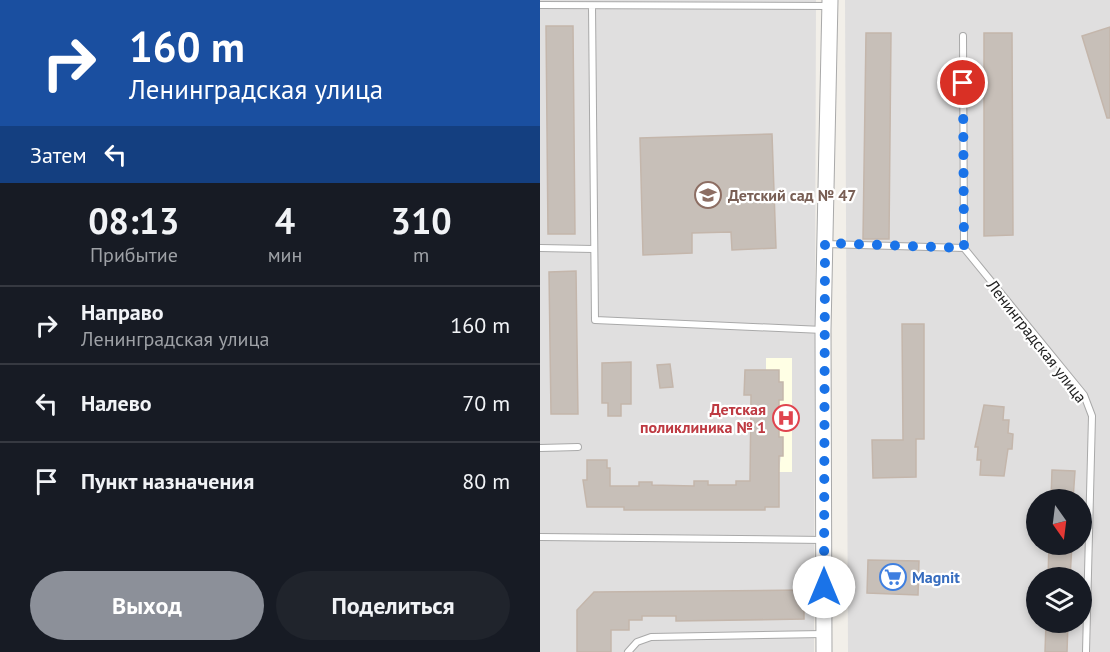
<!DOCTYPE html>
<html lang="ru">
<head>
<meta charset="utf-8">
<style>
	body { margin:0; font-family:"PT Sans",sans-serif; background:#20242c; color:#f1f3f6; height:100vh; display:flex; flex-direction:column; font-size:22px; white-space:nowrap }
	* { box-sizing:border-box; margin:0 }
	p { font-size:20px; color:#9ea1a6 }
	.icon { flex:none; width:33px; height:33px; fill:none; stroke:currentColor; stroke-width:2; stroke-linecap:round; stroke-linejoin:round }
	.map { position:relative; flex:1; overflow:hidden }
	.drawer { display:flex; flex-direction:column; background:#171b24; width:540px }
	.drawer>* { flex:none }
	.banner { background:#1a4fa0; color:#fff; overflow:hidden }
	.needle { width:39px; rotate:166deg }
	.controls { position:absolute; left:486px; top:489px; display:grid; gap:12px }
	.controls a { display:grid; place-items:center; width:66px; height:66px; border-radius:50%; background:#171b24; box-shadow:0 3px 9px #0003; font-size:30px }
	.pin { position:absolute; display:grid; place-items:center; width:51px; height:51px; color:#fff; margin:-26px; border:3px solid #fff; border-radius:50%; box-shadow:0 2px 6px #0007 }
	.me { position:absolute; width:66px; margin:-33px; rotate:0deg; stroke-linejoin:round; filter:drop-shadow(0 0 4px #0008) }
	.turn { display:flex; align-items:center; gap:21px; height:126px; padding:0 30px; font-size:27px }
	.turn .icon { width:78px; height:78px; stroke-width:2.5 }
	.turn b { display:block; font-size:42px; line-height:51px }
	.then { display:flex; align-items:center; height:57px; padding:0 30px; background:#0003; gap:12px; font-size:22px }
	.eta { display:flex; justify-content:space-evenly; align-items:center; height:102px; text-align:center }
	.eta b { font-size:36px; font-weight:800; line-height:42px }
	.primary-button { display:flex; gap:12px; margin-top:auto; padding:12px 30px }
	.primary-button a { flex:1; height:69px; border-radius:36px; background:#8c9099; color:#fff; font-size:24px; font-weight:800; line-height:69px; text-align:center }
	.primary-button a+a { background:#20242c; color:#f1f3f6 }
	ul { padding:0; list-style:none }
	li { display:flex; align-items:center; gap:18px; height:78px; padding:0 30px; border-top:2px solid #363941 }
	li div { flex:1 }
	li b { display:block; font-size:22px }
	li em { font-style:normal }
	main { display:flex; flex:1; min-height:0 }
	.map>svg:first-child { display:block }
</style>
</head>
<body>
<main>
<section class="drawer">
<div class="banner">
<div class="turn"><svg class="icon" aria-label="right" viewBox="0 0 24 24"><path d="M7 20v-9h11M14 6l5 5-5 5"/></svg><div><b>160 m</b>Ленинградская улица</div></div>
<div class="then">Затем<svg class="icon" aria-label="left" viewBox="0 0 24 24"><path d="M17 20v-9H6M10 6l-5 5 5 5"/></svg></div>
</div>
<div class="eta">
<div><b>08:13</b><p>Прибытие</p></div>
<div><b>4</b><p>мин</p></div>
<div><b>310</b><p>m</p></div>
</div>
<ul>
<li><svg class="icon" aria-label="right" viewBox="0 0 24 24"><path d="M7 20v-9h11M14 6l5 5-5 5"/></svg><div><b>Направо</b><p>Ленинградская улица</p></div><em>160 m</em></li>
<li><svg class="icon" aria-label="left" viewBox="0 0 24 24"><path d="M17 20v-9H6M10 6l-5 5 5 5"/></svg><div><b>Налево</b></div><em>70 m</em></li>
<li><svg class="icon" aria-label="arrive" viewBox="0 0 24 24"><path d="M6 21V4h12l-3 4 3 4H6"/></svg><div><b>Пункт назначения</b></div><em>80 m</em></li>
</ul>
<div class="primary-button"><a>Выход</a><a>Поделиться</a></div>
</section>
<div class="map">
<svg width="570" height="652" viewBox="0 0 570 652">
	<rect width="100%" height="100%" fill="#f2efe9"/>
	<path fill="#e0dfdf" fill-rule="evenodd" d="M0,0H276L274,652H0Z
		M305,0H570V652H308ZM496,500H542V544H496ZM496,578H542V622H496Z"/>
	<path fill="#ffffe5" d="M226,358H252V472H239L243,437H239V400H243V382H239V370H226Z"/>
	<path fill="#c7bfb8" stroke="#c4b6ab" stroke-width="1.5" d="M6,26H33L35,234H8Z
		M570,27V118H567L542,36Z
		M326,33H351L349,239H323Z
		M444,33H472L473,235L444,236Z
		M232,134L236,248L192,250L191,232L152,233V253L103,255L100,138Z
		M36,271L38,414H11L9,272Z
		M362,324H384V439H376V477L333,478L332,440H363Z
		M91,362V404H81V416H68V403H62V363Z
		M130,364L133,387L120,388L117,365Z
		M205,370H239V382H243V400H239V437H243V456H239V507H225V510H84V507H47L43,480H47V460H67V468H70V486H99V482H112V485L154,486V481H168V485H196V481H210L211,395H204Z
		M444,405L464,407L463,420H469L468,433L473,434L472,449H468L464,476L440,475L441,460H437L438,447H435Z
		M512,470L535,471L533,500H511Z
		M509,544H532L530,578H508Z
		M328,560L379,561L378,595L327,593Z
		M264,590V619L136,621V616H102V620H89V630H71V652H37V610L54,592Z
		M506,622H528L527,652H505Z"/>
	<g fill="none" stroke-linecap="round" stroke-linejoin="round">
		<defs>
			<path id="service" d="M0,5L289,6
				M52,6L55,320L283,330
				M423,36L424,248
				M285,244L424,248L544,395L552,416L546,652
				M0,248L53,249
				M0,448L38,447
				M0,537L284,540
				M88,652L97,642L111,637L283,634"/>
			<path id="tertiary" d="M284,652L283,330L290,0"/>
		</defs>
		<use href="#service" stroke="#a9a9a9" stroke-width="8"/>
		<use href="#tertiary" stroke="#a9a9a9" stroke-width="17"/>
		<use href="#service" stroke="#fff" stroke-width="6"/>
		<use href="#tertiary" stroke="#fff" stroke-width="15"/>
	</g>
	<g fill="none" stroke-linecap="round" stroke-linejoin="round">
		<path stroke="#1a73e8" stroke-width="10" stroke-dasharray="0 18" d="M284,587L285,243L424,248L423,83"/>
	</g>
	<defs>
		<symbol id="school-ring" viewBox="-11 -11 22 22"><circle r="9.5" fill="#fff" stroke="#8d6e63" stroke-width="1.5"/><path d="M0-5L7-2L0 1L-7-2ZM-4 1L0 2.5L4 1V4Q0 6-4 4Z" fill="#8d6e63"/></symbol>
		<symbol id="hospital-ring" viewBox="-11 -11 22 22"><circle r="9.5" fill="#fff" stroke="#e0444e" stroke-width="1.5"/><path d="M-5-5h3v3.5h4V-5h3V5h-3V1.5h-4V5h-3Z" fill="#e0444e"/></symbol>
		<symbol id="supermarket-ring" viewBox="-11 -11 22 22"><circle r="9.5" fill="#fff" stroke="#3f7fe0" stroke-width="1.5"/><path d="M-6-5.5h2.5l.6 2H6L4.5 2H-2.5L-4.4-4H-6ZM-1.5 3.2a1.3 1.3 0 1 0 .1 0ZM3 3.2a1.3 1.3 0 1 0 .1 0Z" fill="#3f7fe0"/></symbol>
	</defs>
	<g fill-rule="evenodd">
		<use href="#school-ring" x="153" y="180" width="30" height="30"/>
		<use href="#hospital-ring" x="231" y="403" width="30" height="30"/>
		<use href="#supermarket-ring" x="338" y="562" width="30" height="30"/>
	</g>
	<g text-anchor="middle" stroke-width="4.5" stroke-linejoin="round" paint-order="stroke">
		<g font-size="16" font-weight="bold" fill="#785e54" stroke="#fff" text-anchor="start">
			<text x="188" y="201">Детский сад № 47</text>
		</g>
		<g font-size="16" fill="#222" stroke="#fff">
			<text transform="translate(497 341) rotate(52)" y="6">Ленинградская улица</text>
		</g>
		<g font-size="16" font-weight="bold" fill="#be3a42" stroke="#fff" text-anchor="end">
			<text x="226" y="415">Детская<tspan x="226" dy="18">поликлиника № 1</tspan></text>
		</g>
		<g font-size="16" font-weight="bold" fill="#366cbe" stroke="#fff" text-anchor="start">
			<text x="372" y="583">Magnit</text>
		</g>
	</g>
</svg>
<div class="controls">
<a><svg class="needle" viewBox="-14 -14 28 28"><path d="M0-13l5 13h-10z" fill="#e53935"/><path d="M0 13l5-13h-10z" fill="#9ea1a6"/></svg></a>
<a><svg class="icon" aria-label="layers" viewBox="0 0 24 24"><path d="M12 4l9 5-9 5-9-5zM3 14l9 5 9-5"/></svg></a>
</div>
<div class="pin" style="left:423px;top:83px;background:#d93025"><svg class="icon" aria-label="arrive" viewBox="0 0 24 24"><path d="M6 21V4h12l-3 4 3 4H6"/></svg></div>
<svg class="me" style="left:284px;top:587px" viewBox="-20 -20 40 40"><circle r="19" fill="#fff"/><path d="M0-13L10 11 0 6-10 11z" fill="#1a73e8"/></svg>
</div>
</main>
</body>
</html>
